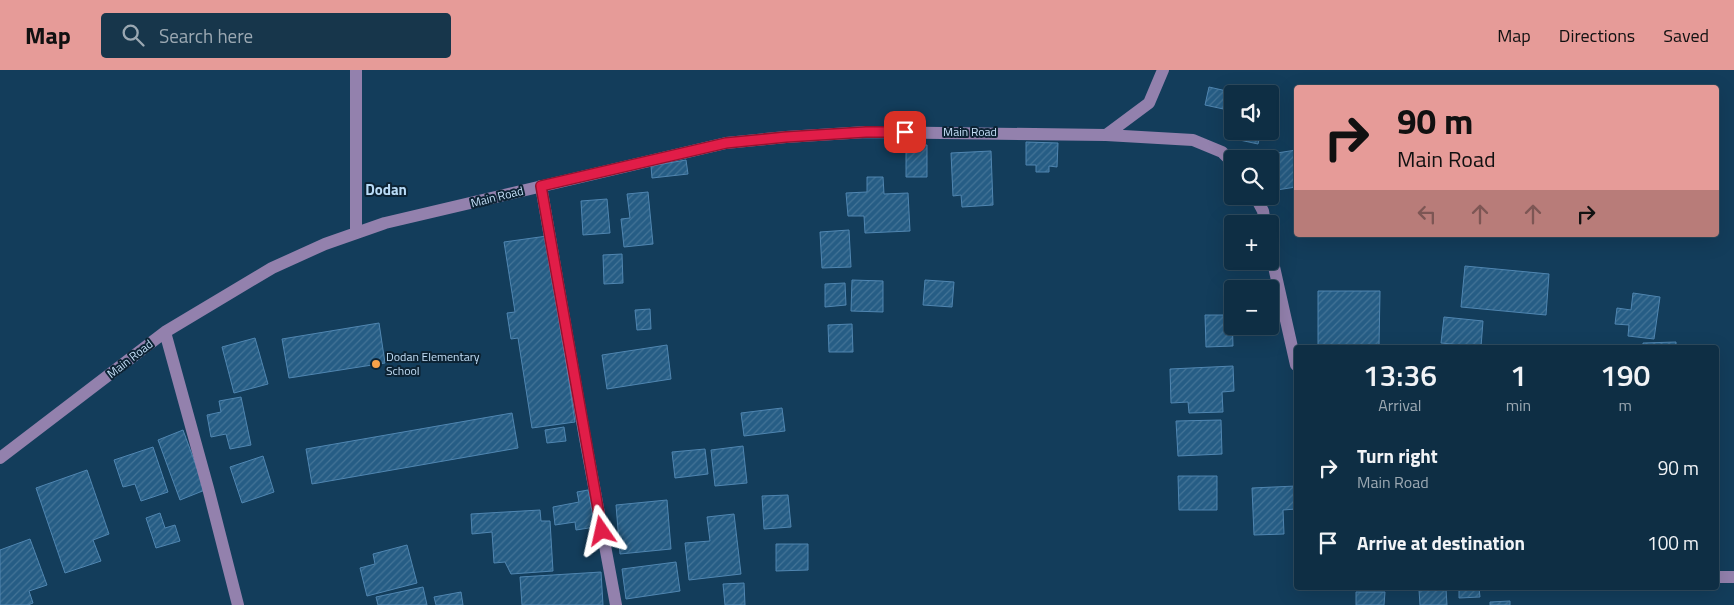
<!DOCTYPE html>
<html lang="en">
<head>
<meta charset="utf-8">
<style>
	body { margin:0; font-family:"Titillium Web",sans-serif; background:#17364b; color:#f1f3f6; height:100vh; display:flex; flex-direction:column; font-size:19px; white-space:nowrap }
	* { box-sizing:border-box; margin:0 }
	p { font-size:16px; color:#9ba8b2 }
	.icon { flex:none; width:28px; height:28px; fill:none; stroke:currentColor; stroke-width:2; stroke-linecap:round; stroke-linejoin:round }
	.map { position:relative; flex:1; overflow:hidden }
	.panel { position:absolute; left:1294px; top:275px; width:425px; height:245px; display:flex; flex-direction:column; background:#0e2e44; border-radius:5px; box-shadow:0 5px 20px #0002,0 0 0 1px #2e4a5d }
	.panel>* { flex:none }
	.banner { position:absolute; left:1294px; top:15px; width:425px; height:152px; border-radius:5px; box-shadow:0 5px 20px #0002,0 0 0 1px #2e4a5d; background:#e69b98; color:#111; overflow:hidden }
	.controls { position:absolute; left:1224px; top:15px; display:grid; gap:10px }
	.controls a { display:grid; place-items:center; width:55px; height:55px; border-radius:5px; background:#0e2e44; box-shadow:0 5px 20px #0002,0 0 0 1px #2e4a5d; font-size:25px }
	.pin { position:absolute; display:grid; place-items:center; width:42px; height:42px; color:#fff; margin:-21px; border-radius:10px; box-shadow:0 2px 8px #0006 }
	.me { position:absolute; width:55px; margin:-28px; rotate:349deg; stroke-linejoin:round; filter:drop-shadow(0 0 4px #0008) }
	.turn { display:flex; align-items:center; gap:18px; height:105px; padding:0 20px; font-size:22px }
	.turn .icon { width:65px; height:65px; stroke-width:2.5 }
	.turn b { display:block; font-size:35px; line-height:42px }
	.lanes { display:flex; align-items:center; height:48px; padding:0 20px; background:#0003; justify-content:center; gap:25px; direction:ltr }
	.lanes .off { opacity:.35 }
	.eta { display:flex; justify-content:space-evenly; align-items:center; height:85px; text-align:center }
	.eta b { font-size:30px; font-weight:600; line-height:35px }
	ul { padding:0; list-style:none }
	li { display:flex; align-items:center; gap:15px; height:75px; padding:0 20px }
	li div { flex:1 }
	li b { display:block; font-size:19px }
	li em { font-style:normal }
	header { display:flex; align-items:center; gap:30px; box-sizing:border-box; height:70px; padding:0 25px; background:#e69b98; color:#111 }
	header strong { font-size:24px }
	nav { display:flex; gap:28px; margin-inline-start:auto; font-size:18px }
	.search { width:350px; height:45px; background:#17364b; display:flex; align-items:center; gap:12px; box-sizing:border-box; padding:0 18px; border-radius:5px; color:#9ba8b2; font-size:19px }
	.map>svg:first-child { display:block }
</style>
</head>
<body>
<header>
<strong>Map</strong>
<div class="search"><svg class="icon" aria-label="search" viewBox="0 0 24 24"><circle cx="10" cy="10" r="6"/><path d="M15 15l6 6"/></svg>Search here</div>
<nav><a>Map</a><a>Directions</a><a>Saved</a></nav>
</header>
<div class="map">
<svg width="1734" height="535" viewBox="0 0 1734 535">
	<defs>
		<pattern id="building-hatch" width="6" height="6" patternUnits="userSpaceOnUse" patternTransform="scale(1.25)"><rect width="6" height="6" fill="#265d85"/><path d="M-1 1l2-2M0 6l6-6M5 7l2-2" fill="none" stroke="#447497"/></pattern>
	</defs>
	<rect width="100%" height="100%" fill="#133d5b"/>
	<path fill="url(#building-hatch)" stroke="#5086b1" d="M1209,17L1231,22L1228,40L1205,35Z
		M1237,61H1261L1258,74L1235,69Z
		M1026,72L1058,73L1057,97L1049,96V102H1036V95H1026Z
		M906,75H927V107H906Z
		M1296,80V117L1270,121V89H1265L1264,85Z
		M991,81L993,135L962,137L961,125L953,126L951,83Z
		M686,90L688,104L652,108L651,96Z
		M867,107H883L884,124L908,123L910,161L865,163L864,146H848L846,123L867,122Z
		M648,122L653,174L624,177L621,149L630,148L627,124Z
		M607,129L610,163L583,165L581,131Z
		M849,160L851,197L822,198L820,162Z
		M547,166L575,352L532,358L518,268L511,269L507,243L515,242L504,172Z
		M622,184L623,213L604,214L603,185Z
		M1465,196L1549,204L1546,245L1461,237Z
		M852,210L883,211V242L851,241Z
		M925,210L954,212L952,237L923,235Z
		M845,213L846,235L825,237V214Z
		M1318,221H1380L1379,276H1318Z
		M1633,223L1660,227L1654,269L1628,266L1629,255L1615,254L1617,238L1631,240Z
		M650,239L651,259L637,260L635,240Z
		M1205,245H1232L1233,276L1206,277Z
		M1444,247L1483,251L1481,277L1441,273Z
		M379,253L385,293L289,308L282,269Z
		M852,254L853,282H829L828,255Z
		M255,268L268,314L234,323L222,277Z
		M1676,272V278H1643V273Z
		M667,275L671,309L607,319L602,285Z
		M1233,296L1234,321L1222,322L1223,342L1189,343L1188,332L1171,333L1170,299Z
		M241,327L251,375L230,379L226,364L211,367L207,345L221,342L219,331Z
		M782,338L785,361L744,366L741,343Z
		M512,343L518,378L312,414L306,379Z
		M1221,350L1222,384L1178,386L1176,351Z
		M564,357L566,371L547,373L545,360Z
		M183,360L205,420L180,430L158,370Z
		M743,376L747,413L715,416L711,380Z
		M153,377L168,422L141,431L135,414L123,417L114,390Z
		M705,379L708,404L675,408L672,382Z
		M263,386L274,422L242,433L230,397Z
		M87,400L109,464L93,470L101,491L65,503L36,418Z
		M1178,406H1217V440H1179Z
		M1296,416V439L1283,440L1284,464L1254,465L1252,418Z
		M588,420L595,457L576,460L575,452L555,455L553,437L579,432L577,422Z
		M788,425L791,457L764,459L762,426Z
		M667,430L671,479L620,484L616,435Z
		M540,440L541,451H550L553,501L511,504L505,492L494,493L492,462L472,464L471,444Z
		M160,443L165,458L175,455L180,471L156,478L146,448Z
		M734,444L741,504L689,510L685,473L710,471L707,447Z
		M30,469L47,515L29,521L33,533L28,535H0V480Z
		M776,474H808V500L776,501Z
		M407,475L417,513L367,526L360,498L375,494L373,484Z
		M676,492L680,521L626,529L622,499Z
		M601,502L603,535H522L520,507Z
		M744,513L745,535H725L723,514Z
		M423,517L427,535H378L376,527Z
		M1459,518H1479L1480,527L1459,528Z
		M1446,519L1447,535H1420L1419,520Z
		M461,522L463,535H436L434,527Z
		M1356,522H1385L1384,535H1356Z
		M1510,531V535H1490V532Z"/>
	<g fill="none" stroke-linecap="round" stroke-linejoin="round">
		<path stroke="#9381ad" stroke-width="12" d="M1106,65L1149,33L1163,0
			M541,116L585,368L616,535
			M1255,126L1263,141L1265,154
			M356,163V0
			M1270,179L1296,295
			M165,262L208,418L238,535
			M0,388L165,262L272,198L325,174L385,153L726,73L786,67L866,62L1106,65L1193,70L1222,82L1232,92
			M1716,507H1734"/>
	</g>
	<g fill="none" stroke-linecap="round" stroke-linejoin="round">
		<defs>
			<path id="route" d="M602,461L541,116L726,73L786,67L866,62H905"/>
		</defs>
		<use href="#route" stroke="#92132f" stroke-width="12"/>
		<use href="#route" stroke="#e11d48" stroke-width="9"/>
	</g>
	<circle fill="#f7a149" stroke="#0c2334" stroke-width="2" cx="376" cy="294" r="5"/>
	<g text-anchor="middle" stroke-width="4" stroke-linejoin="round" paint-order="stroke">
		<g font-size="12" fill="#c4dff7" stroke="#0c2334">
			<text x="970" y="66">Main Road</text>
			<text transform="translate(497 127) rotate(-14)" y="4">Main Road</text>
			<text transform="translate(130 289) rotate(-38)" y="4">Main Road</text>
		</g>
		<g font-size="12" fill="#c4dff7" stroke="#0c2334" text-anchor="start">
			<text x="386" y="291">Dodan Elementary<tspan x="386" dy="14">School</tspan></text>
		</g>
		<g font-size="15" font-weight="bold" fill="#b9dbf6" stroke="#0c2334">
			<text x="386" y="125">Dodan</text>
		</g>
	</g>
</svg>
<div class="controls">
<a><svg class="icon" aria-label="sound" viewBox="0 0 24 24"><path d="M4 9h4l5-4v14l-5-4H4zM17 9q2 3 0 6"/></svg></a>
<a><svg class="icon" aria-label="search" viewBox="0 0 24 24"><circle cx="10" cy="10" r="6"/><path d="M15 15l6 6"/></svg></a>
<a>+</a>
<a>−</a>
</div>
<div class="pin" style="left:905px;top:62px;background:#d93025"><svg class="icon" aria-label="arrive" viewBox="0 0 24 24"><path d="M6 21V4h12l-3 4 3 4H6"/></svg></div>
<svg class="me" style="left:602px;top:461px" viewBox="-20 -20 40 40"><path d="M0-17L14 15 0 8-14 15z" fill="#e11d48" stroke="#fff" stroke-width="4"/></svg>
<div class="banner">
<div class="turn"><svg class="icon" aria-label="right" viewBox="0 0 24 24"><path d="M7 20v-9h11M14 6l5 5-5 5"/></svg><div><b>90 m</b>Main Road</div></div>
<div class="lanes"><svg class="icon off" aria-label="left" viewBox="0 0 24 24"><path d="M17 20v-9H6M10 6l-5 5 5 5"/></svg><svg class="icon off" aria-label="ahead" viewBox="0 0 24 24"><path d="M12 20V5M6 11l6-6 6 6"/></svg><svg class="icon off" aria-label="ahead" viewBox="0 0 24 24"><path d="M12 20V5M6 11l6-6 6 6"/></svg><svg class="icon" aria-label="right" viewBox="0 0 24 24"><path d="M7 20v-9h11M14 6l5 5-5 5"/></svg></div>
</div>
<section class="panel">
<div class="eta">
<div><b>13:36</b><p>Arrival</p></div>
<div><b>1</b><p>min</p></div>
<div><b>190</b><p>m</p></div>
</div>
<ul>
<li><svg class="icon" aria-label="right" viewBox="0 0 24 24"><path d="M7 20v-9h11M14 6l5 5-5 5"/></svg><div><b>Turn right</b><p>Main Road</p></div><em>90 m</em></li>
<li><svg class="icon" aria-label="arrive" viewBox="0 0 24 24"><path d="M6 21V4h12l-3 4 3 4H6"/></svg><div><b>Arrive at destination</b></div><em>100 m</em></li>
</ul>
</section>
</div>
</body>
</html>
